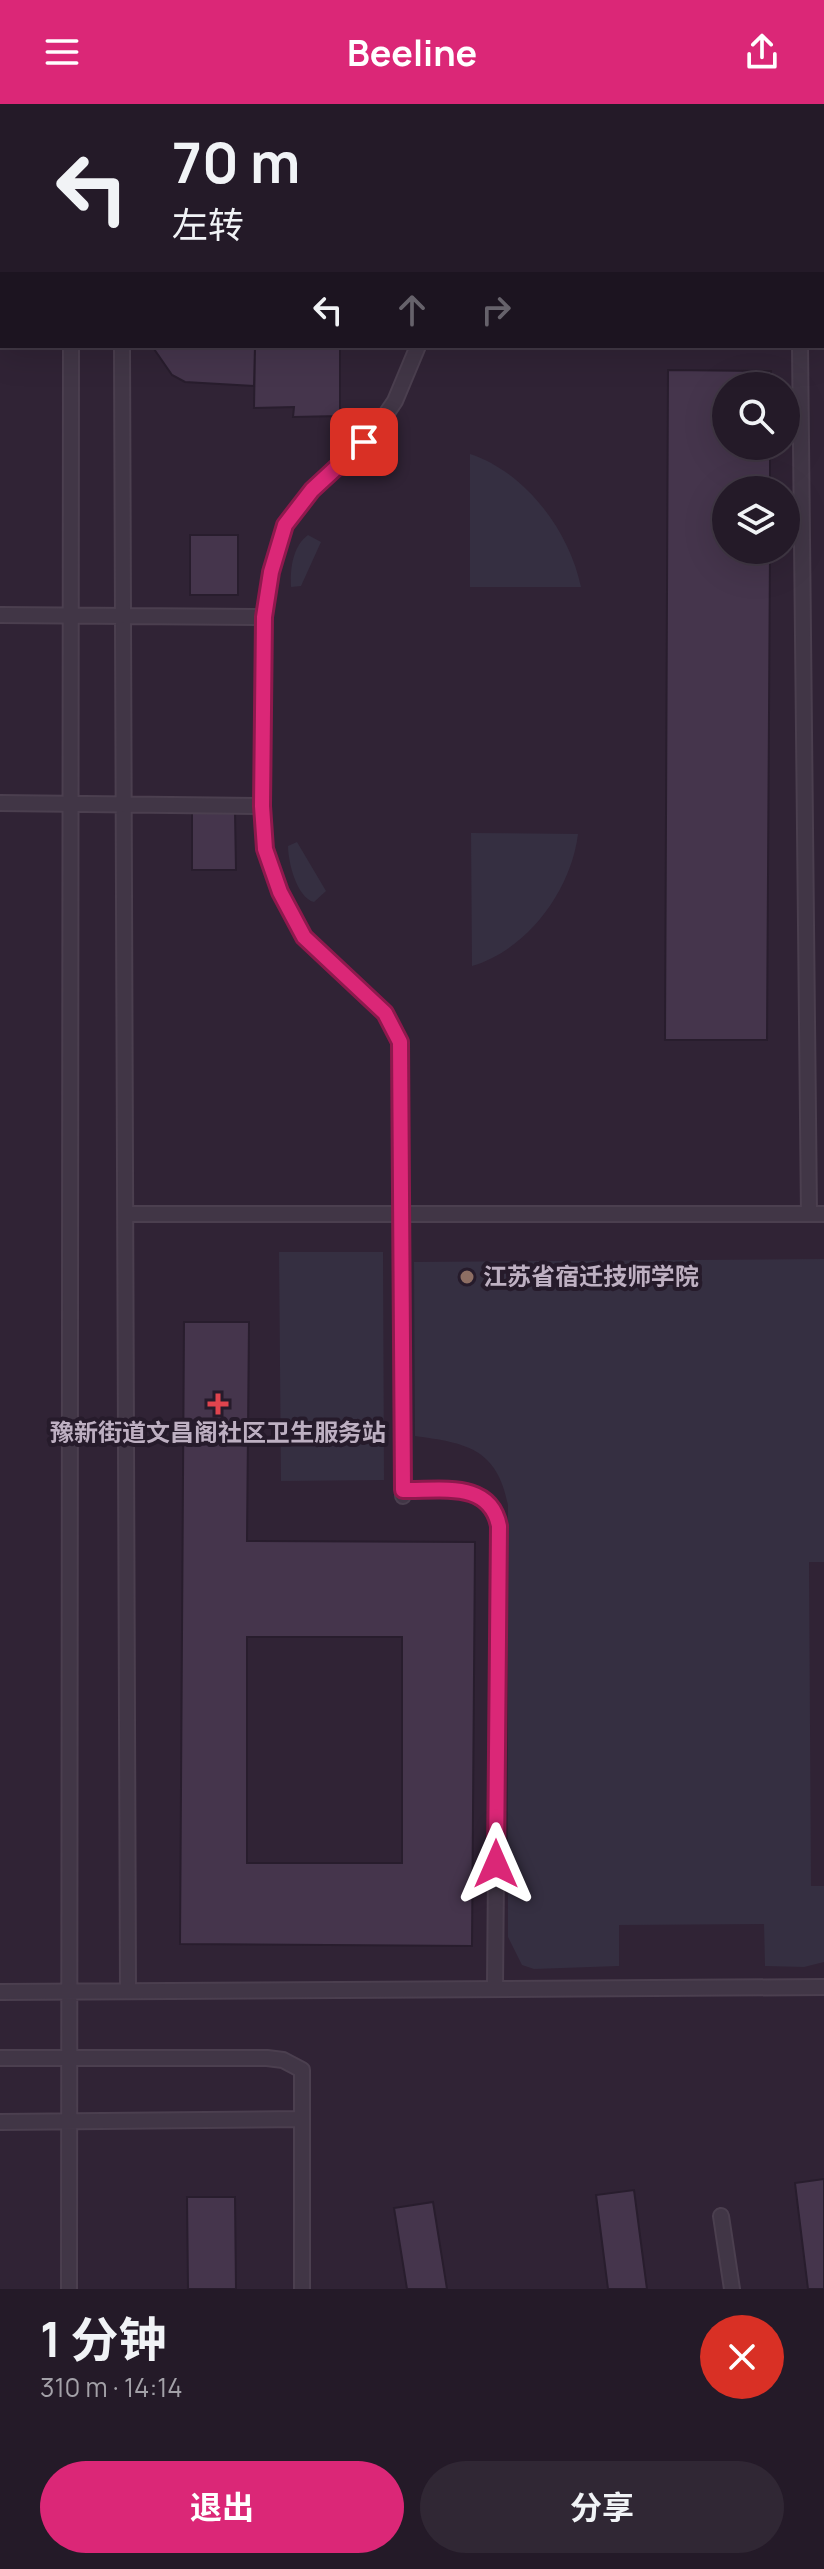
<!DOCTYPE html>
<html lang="zh">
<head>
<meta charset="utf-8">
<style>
	body { margin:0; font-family:Manrope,"Noto Sans SC",sans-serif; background:#302734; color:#f1f3f6; height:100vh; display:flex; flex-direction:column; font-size:30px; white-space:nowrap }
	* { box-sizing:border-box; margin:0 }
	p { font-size:26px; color:#a3a1a8 }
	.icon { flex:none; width:44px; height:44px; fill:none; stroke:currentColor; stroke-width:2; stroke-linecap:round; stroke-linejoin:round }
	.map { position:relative; height:2185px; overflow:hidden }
	.sheet { display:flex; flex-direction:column; background:#241a28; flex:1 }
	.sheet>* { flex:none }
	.banner { position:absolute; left:0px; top:0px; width:824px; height:244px; box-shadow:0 8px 32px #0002,0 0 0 2px #413845; background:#241a28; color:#f1f3f6; overflow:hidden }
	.fabs { position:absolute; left:712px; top:268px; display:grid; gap:16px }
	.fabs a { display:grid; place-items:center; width:88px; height:88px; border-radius:50%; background:#241a28; box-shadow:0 8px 32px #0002,0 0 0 2px #413845; font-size:40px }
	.pin { position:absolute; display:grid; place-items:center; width:68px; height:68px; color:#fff; margin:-34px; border-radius:16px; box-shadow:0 4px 12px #0006 }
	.me { position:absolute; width:88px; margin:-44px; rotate:0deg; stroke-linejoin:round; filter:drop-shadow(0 0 6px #0008) }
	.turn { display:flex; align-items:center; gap:28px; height:168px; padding:0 40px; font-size:36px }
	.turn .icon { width:104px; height:104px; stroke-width:2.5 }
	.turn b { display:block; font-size:56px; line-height:68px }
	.lanes { display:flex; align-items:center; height:76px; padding:0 40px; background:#0003; justify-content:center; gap:40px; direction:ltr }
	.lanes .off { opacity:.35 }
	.round { display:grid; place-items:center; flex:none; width:84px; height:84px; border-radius:42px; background:#302734 }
	.overview { display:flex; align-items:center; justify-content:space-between; height:136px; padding:0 40px }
	h1 { font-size:48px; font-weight:700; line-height:60px }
	.action { display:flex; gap:16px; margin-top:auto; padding:16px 40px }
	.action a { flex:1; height:92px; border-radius:48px; background:#db2777; color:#fff; font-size:32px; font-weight:700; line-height:92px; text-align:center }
	.action a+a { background:#302734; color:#f1f3f6 }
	header { display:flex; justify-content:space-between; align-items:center; height:104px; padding:0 40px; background:#db2777; color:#fff; font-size:36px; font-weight:700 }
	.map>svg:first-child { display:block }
</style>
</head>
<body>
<header><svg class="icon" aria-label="menu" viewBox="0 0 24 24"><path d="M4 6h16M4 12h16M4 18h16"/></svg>Beeline<svg class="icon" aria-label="share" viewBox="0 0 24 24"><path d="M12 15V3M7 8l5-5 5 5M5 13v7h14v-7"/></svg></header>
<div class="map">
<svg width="824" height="2185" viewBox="0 0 824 2185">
	<rect width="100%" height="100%" fill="#302335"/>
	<path fill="#352f41" d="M470,350C525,368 569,426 581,483H470Z
		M308,431L321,438L301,482L291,483C290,464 293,442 308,431Z
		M471,729L578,730C571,787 527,846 472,862Z
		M297,738L326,787L314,798C297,794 288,758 288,742Z
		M279,1148H383L384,1376L281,1377Z
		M824,1155V1458H809L811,1782H824V1858L804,1863L765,1862L764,1820L619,1821V1862L534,1865L522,1861L508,1833V1401C497,1344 466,1339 415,1332L414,1158Z"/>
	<path fill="#45354c" stroke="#281d2d" stroke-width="2" fill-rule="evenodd" d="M175,0H253V2H175Z
		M152,242H255L254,282L185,278L172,271Z
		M255,242H340V312L293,313L294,303L254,304Z
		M668,266L771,267V282H726V342H770V386H726V446H770L767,936H665Z
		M190,431H238V491H190Z
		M192,708H235L236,766H192Z
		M184,1218H249L247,1437L475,1438L472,1842L180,1840ZM247,1533H402V1759H247Z
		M824,2075V2185H808L795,2079Z
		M634,2086L647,2185H608L596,2091Z
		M187,2093H235L236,2185H188Z
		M433,2098L447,2185H407L394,2104Z"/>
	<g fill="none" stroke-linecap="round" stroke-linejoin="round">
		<defs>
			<path id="service" d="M71,0V2
				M121,0V2
				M604,0V2
				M740,2L747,0
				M122,242L128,1887
				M800,242L809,1110
				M0,511L264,513
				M0,699L262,702
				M127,1110H824
				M403,1386C441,1387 489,1375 499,1422L495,1882
				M403,1392L400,938L385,909L304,833L280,788L265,745L262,702L264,513L271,468L285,421L312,386L376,325L395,297L418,242
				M0,1888L824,1883
				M0,1954H267L283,1956L302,1966V2185
				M0,2018L302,2015
				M721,2112L732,2185
				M69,2185L71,242"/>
		</defs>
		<use href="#service" stroke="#4b3f4f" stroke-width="18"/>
		<use href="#service" stroke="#413646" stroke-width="14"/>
	</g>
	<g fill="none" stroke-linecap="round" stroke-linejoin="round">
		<defs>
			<path id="route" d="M364,338L312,386L285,421L271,468L264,513L262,702L265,745L280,788L304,833L385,909L400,938L403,1386C441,1387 490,1376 499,1422L496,1760"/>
		</defs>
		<use href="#route" stroke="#8e194d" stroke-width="20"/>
		<use href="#route" stroke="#db2777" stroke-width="14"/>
	</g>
	<circle fill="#8d6e63" stroke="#261b2b" stroke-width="3" cx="467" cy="1173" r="8"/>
	<path fill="#e0444e" stroke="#261b2b" stroke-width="3" d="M214 1288h8v8h8v8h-8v8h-8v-8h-8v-8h8z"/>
	<g text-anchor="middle" stroke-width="8" stroke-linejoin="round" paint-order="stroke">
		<g font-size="24" font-weight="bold" fill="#beb0c2" stroke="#261b2b" text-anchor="start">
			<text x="483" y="1181">江苏省宿迁技师学院</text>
			<text x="218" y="1337" text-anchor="middle">豫新街道文昌阁社区卫生服务站</text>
		</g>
	</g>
</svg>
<div class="fabs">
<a><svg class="icon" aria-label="search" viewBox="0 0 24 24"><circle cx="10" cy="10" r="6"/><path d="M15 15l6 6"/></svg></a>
<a><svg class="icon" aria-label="layers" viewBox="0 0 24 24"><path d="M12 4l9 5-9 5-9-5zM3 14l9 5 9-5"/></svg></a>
</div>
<div class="pin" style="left:364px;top:338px;background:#d93025"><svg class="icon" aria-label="arrive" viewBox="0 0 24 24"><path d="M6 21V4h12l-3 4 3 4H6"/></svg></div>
<svg class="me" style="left:496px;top:1760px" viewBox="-20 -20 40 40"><path d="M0-17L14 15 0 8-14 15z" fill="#db2777" stroke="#fff" stroke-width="4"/></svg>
<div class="banner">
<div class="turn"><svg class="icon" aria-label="left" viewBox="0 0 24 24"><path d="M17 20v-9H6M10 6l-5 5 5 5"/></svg><div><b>70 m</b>左转</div></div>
<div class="lanes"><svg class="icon" aria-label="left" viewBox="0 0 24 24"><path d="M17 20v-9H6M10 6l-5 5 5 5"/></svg><svg class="icon off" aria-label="ahead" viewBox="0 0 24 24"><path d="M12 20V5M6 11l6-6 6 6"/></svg><svg class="icon off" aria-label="right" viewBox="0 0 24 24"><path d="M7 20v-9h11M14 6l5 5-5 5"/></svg></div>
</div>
</div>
<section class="sheet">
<div class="overview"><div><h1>1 分钟</h1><p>310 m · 14:14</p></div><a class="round" style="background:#d93025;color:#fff"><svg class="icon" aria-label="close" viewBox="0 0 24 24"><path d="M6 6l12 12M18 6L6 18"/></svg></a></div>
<div class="action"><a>退出</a><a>分享</a></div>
</section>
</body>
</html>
